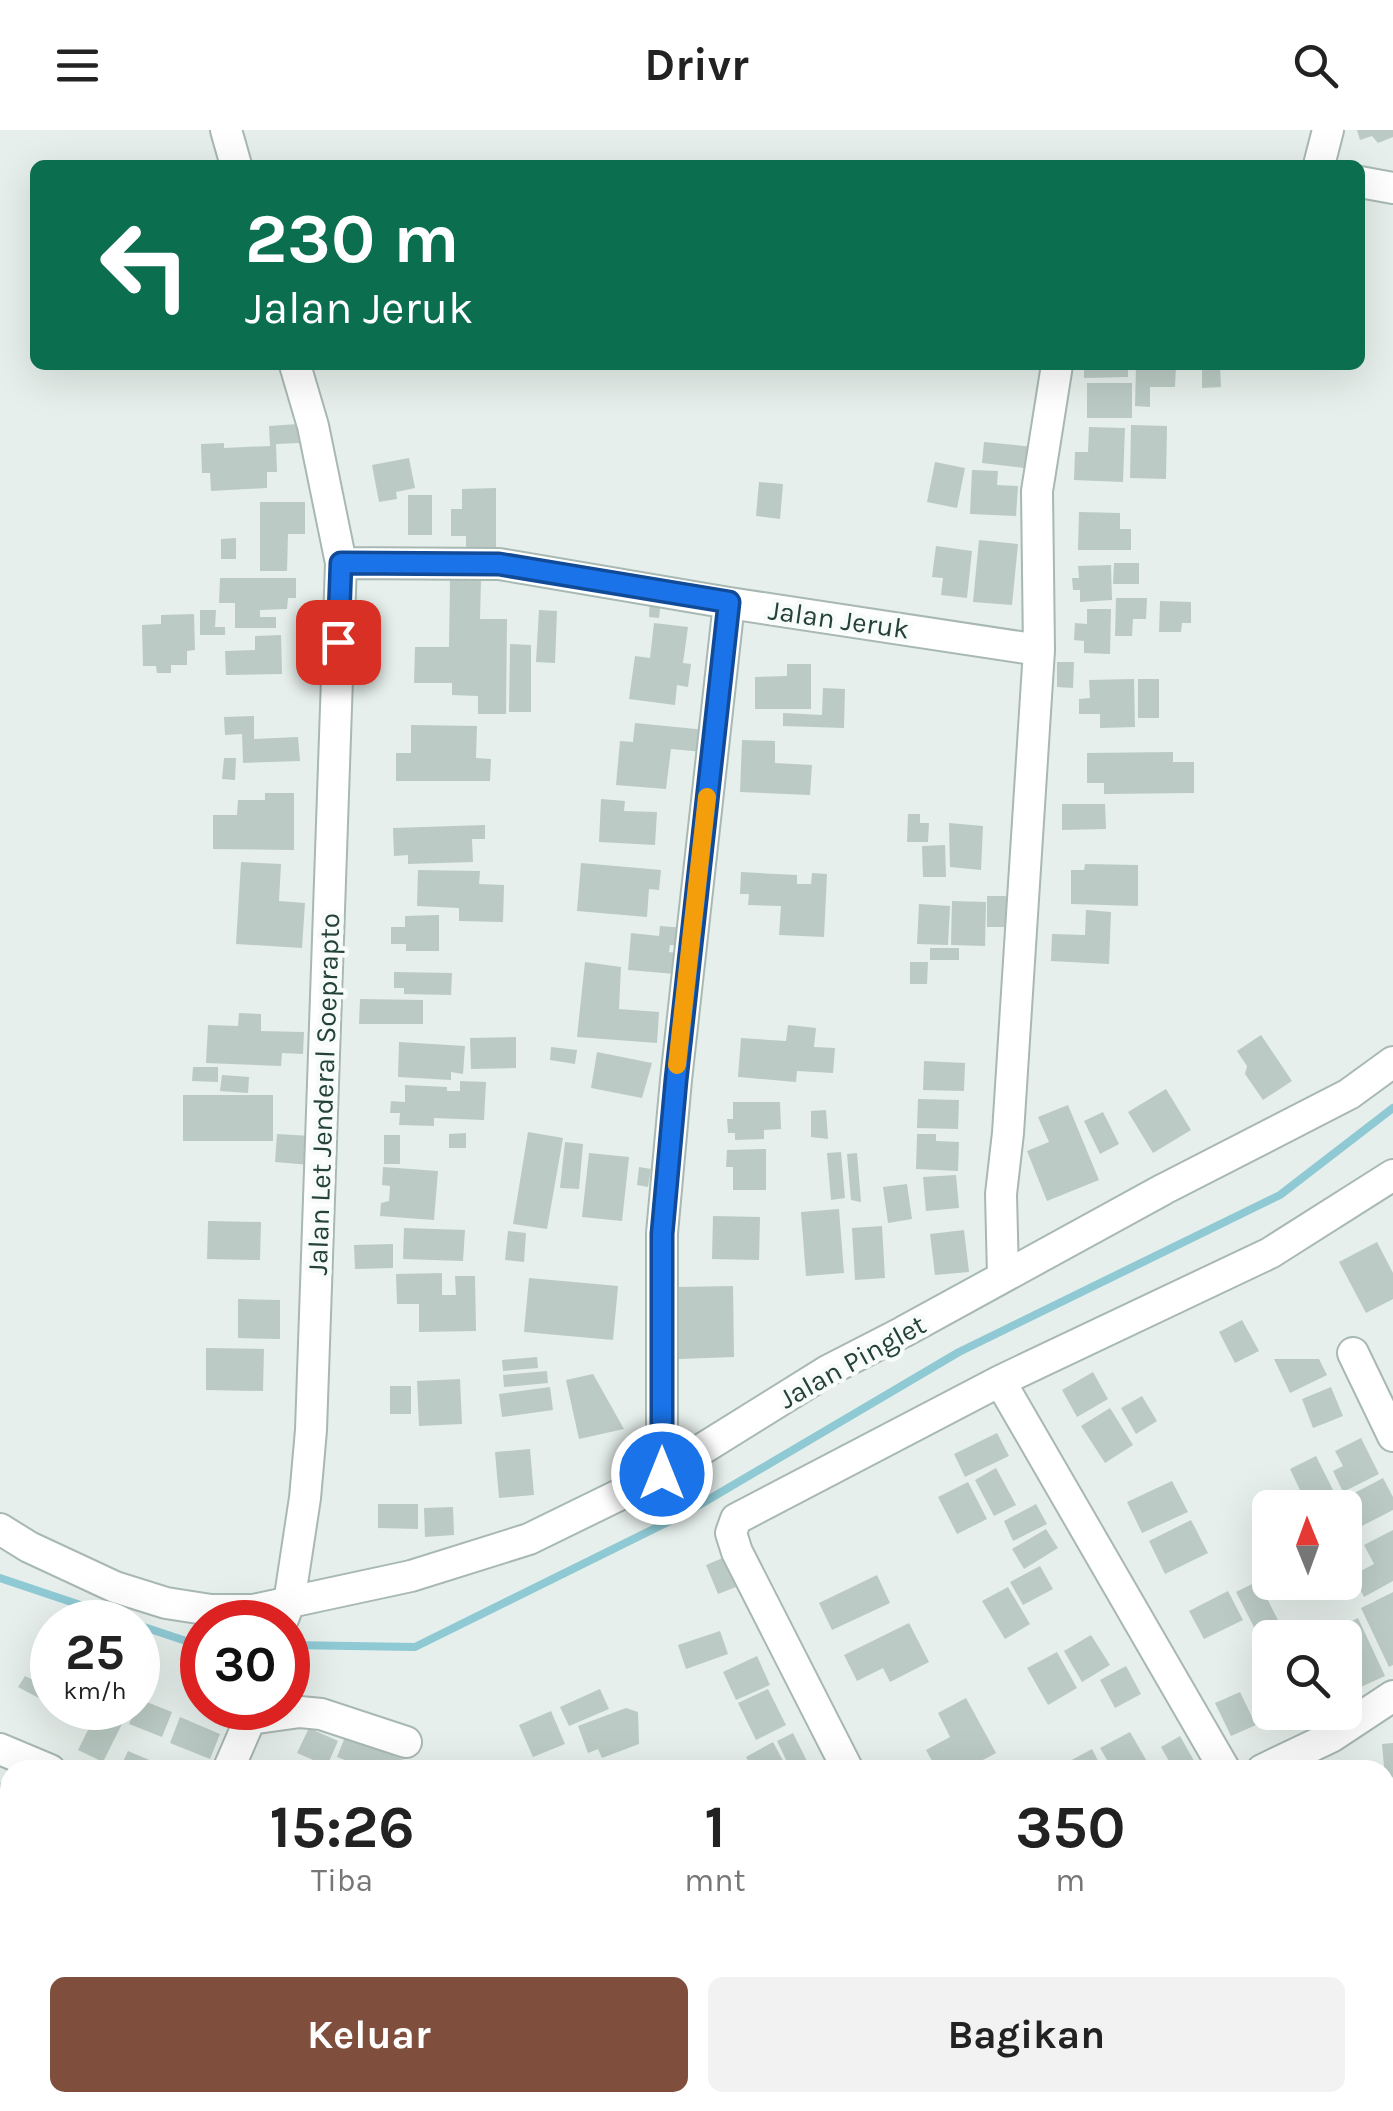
<!DOCTYPE html>
<html lang="id">
<head>
<meta charset="utf-8">
<style>
	body { margin:0; font-family:Karla,sans-serif; background:#f2f2f2; color:#222; height:100vh; display:flex; flex-direction:column; font-size:38px; white-space:nowrap }
	* { box-sizing:border-box; margin:0 }
	p { font-size:32px; color:#767676 }
	.icon { flex:none; width:55px; height:55px; fill:none; stroke:currentColor; stroke-width:2; stroke-linecap:round; stroke-linejoin:round }
	.map { position:relative; flex:1; overflow:hidden }
	.drawer { position:absolute; left:0px; top:1630px; width:1395px; height:352px; display:flex; flex-direction:column; background:#fff; border-radius:30px 30px 0 0; box-shadow:0 10px 40px #0002 }
	.drawer>* { flex:none }
	.guide { position:absolute; left:30px; top:30px; width:1335px; height:210px; border-radius:15px; box-shadow:0 10px 40px #0002; background:#0b6e4f; color:#fff; overflow:hidden }
	.needle { width:65px; rotate:359deg }
	.controls { position:absolute; left:1252px; top:1360px; display:grid; gap:20px }
	.controls a { display:grid; place-items:center; width:110px; height:110px; border-radius:15px; background:#fff; box-shadow:0 10px 40px #0002; font-size:50px }
	.speed { position:absolute; left:30px; top:1470px; display:flex; gap:20px; font-size:50px; font-weight:700; text-align:center }
	.speed>* { display:grid; place-content:center; width:130px; height:130px; border-radius:50%; background:#fff; box-shadow:0 10px 40px #0002; line-height:1 }
	.speed small { font-size:25px; font-weight:400 }
	.speed .limit { border:15px solid #d22; background:#fff; color:#111 }
	.pin { position:absolute; display:grid; place-items:center; width:85px; height:85px; color:#fff; margin:-42px; border-radius:20px; box-shadow:0 5px 15px #0006 }
	.me { position:absolute; width:110px; margin:-55px; rotate:0deg; stroke-linejoin:round; filter:drop-shadow(0 0 8px #0008) }
	.turn { display:flex; align-items:center; gap:35px; height:210px; padding:0 50px; font-size:45px }
	.turn .icon { width:130px; height:130px; stroke-width:2.5 }
	.turn b { display:block; font-size:70px; line-height:85px }
	.eta { display:flex; justify-content:space-evenly; align-items:center; height:170px; text-align:center }
	.eta b { font-size:60px; font-weight:700; line-height:70px }
	.button { display:flex; gap:20px; margin-top:auto; padding:20px 50px }
	.button a { flex:1; height:115px; border-radius:15px; background:#804e3d; color:#fff; font-size:40px; font-weight:700; line-height:115px; text-align:center }
	.button a+a { background:#f2f2f2; color:#222 }
	header { display:flex; justify-content:space-between; align-items:center; height:130px; padding:0 50px; background:#fff; font-size:45px; font-weight:700 }
	.map>svg:first-child { display:block }
</style>
</head>
<body>
<header><svg class="icon" aria-label="menu" viewBox="0 0 24 24"><path d="M4 6h16M4 12h16M4 18h16"/></svg>Drivr<svg class="icon" aria-label="search" viewBox="0 0 24 24"><circle cx="10" cy="10" r="6"/><path d="M15 15l6 6"/></svg></header>
<div class="map">
<svg width="1393" height="1981" viewBox="0 0 1393 1981">
	<rect width="100%" height="100%" fill="#e6efeb"/>
	<g fill="none" stroke-linecap="round" stroke-linejoin="round">
		<path stroke="#8ec9d4" stroke-width="8" d="M0,1448L131,1492
			M138,1495L192,1513L202,1514
			M288,1515L415,1517L684,1384L959,1222L1280,1065L1393,978"/>
	</g>
	<path fill="#bbcac4" d="M1357,0H1393V7L1378,13L1372,6L1360,10Z
		M1084,235H1128V247L1084,248Z
		M1136,235H1176L1175,257H1150V277L1135,276Z
		M1202,235H1220L1221,257L1202,258Z
		M1087,253H1132V288H1087Z
		M298,294L299,313L276,314L277,342H267V358L211,361L210,343H202L201,314L224,313V318L270,316L269,296Z
		M1131,295L1167,296L1166,349L1130,348Z
		M1089,297L1125,298L1123,352L1074,350L1075,322H1088Z
		M984,312L1035,317L1033,339L982,333Z
		M409,328L415,358L396,362L397,369L379,372L372,335Z
		M935,332L965,338L957,378L927,372Z
		M972,340L998,341L997,355L1018,356L1016,386L970,384Z
		M759,352L783,354L780,389L756,386Z
		M496,358V419H466V406H451V379H462V359Z
		M408,365H432V405H408Z
		M260,372H305V404H288L287,441H260Z
		M1079,382L1120,383V399H1131V420H1078Z
		M236,408V429H221V409Z
		M979,410L1018,414L1012,475L973,472Z
		M936,416L972,421L967,468L941,465L943,448L932,447Z
		M1114,433H1139V454H1113Z
		M1111,435L1112,470L1080,472V460H1073L1072,448H1079L1078,436Z
		M220,448H296V468H288L287,479L260,480V487H276V498H235V473H219Z
		M450,450H481L480,489H507L506,584H478V566L452,565V553H414L415,517H449Z
		M1116,468H1147L1146,489H1133L1132,506H1115Z
		M650,469L661,470L659,488L649,487Z
		M1160,471L1191,472V493H1182L1181,502H1159Z
		M1087,479H1111L1110,524L1084,523V511L1074,510L1075,493L1087,494Z
		M200,480H216L215,497H225V505H200Z
		M539,480L557,481L555,533L536,532Z
		M194,484L195,520L187,521V535H171V543H157L156,536H143L142,495L161,494V485Z
		M654,493L688,497L683,533L691,534L688,557L677,555L675,575L629,569L635,526L650,528Z
		M281,505L282,544L226,545L225,521L255,520V506Z
		M510,514L531,515V582H509Z
		M1057,532H1074L1073,558L1057,557Z
		M787,534H811V579H755V547L787,546Z
		M1134,549L1135,597L1100,598V584H1079V569L1090,568L1089,550Z
		M1138,549H1159V588H1138Z
		M823,558L845,559L844,598L783,596V583L822,585Z
		M254,586V609L298,607L300,631L243,633L242,604L225,605L224,587Z
		M635,593L706,600L704,622L671,619L666,659L616,655L620,611L633,612Z
		M411,595L477,596L476,628L491,629L490,651H396V623H411Z
		M742,610L775,611V633L812,635L810,665L740,662Z
		M1173,622V632H1194V663L1104,664V653H1087V623Z
		M224,628H236L235,650L222,649Z
		M265,663H294V720L213,719V685H237L238,670H265Z
		M601,669L625,671L624,681L657,682L655,715L599,712Z
		M1062,674H1105L1106,699L1062,700Z
		M908,684H920V693H929L928,712H907Z
		M949,693L983,696L981,740L950,737Z
		M485,695V709H472L473,732L408,734V725L394,726L393,698Z
		M945,715L946,747H923L922,716Z
		M241,732L281,734L279,771L305,773L302,818L236,814Z
		M581,733L661,740L659,760L649,759L647,787L577,781Z
		M1085,734L1138,735V776L1071,774V740H1084Z
		M418,740L480,741L479,754L504,755L503,792L459,791V778L417,776Z
		M741,742L797,745V754H811L812,743L827,744L824,807L779,805L781,776L748,775L749,764H740Z
		M987,766H1006V797H987Z
		M952,771L986,772L985,816L951,815Z
		M919,774L950,776L948,815L917,814Z
		M1086,780L1111,782L1109,834L1051,831L1052,804L1085,805Z
		M439,785V821H406V814H391V797H405V786Z
		M660,796L685,798L683,816L670,815L669,822L677,823L675,844L628,840L631,803L659,806Z
		M930,818H959V830H930Z
		M585,832L621,837L619,879L659,882L657,913L577,907Z
		M910,832H928L927,854H910Z
		M394,842L452,843L451,865L404,864V858H394Z
		M360,869L423,870V894H359Z
		M239,883L261,884V901L304,902L303,924L282,923L281,936L206,933L208,895L238,896Z
		M788,895L816,898L814,917L835,918L833,943L797,941L796,952L738,947L741,908L786,911Z
		M1261,905L1292,951L1263,970L1245,944L1247,936L1237,921Z
		M516,907V938L471,939L470,908Z
		M399,912L465,916L463,944L451,942V950L398,947Z
		M551,917L577,920L575,934L550,930Z
		M597,922L652,933L642,968L591,958Z
		M924,931L965,933L964,961L923,960Z
		M193,937H218V952L192,951Z
		M222,945L249,947L248,963L220,961Z
		M460,951L486,952L484,990L434,988V996L399,995L400,983H390L391,971L405,972V955L447,957V961H460Z
		M1166,959L1191,1000L1153,1023L1128,982Z
		M183,965H273V1011H183Z
		M918,969L959,970L958,999L917,998Z
		M733,972H780L781,999L764,1000V1009L735,1010V1003H728L727,989H733Z
		M1068,975L1099,1050L1047,1071L1027,1021L1049,1012L1038,987Z
		M826,980L828,1009L811,1007V981Z
		M1103,982L1119,1014L1100,1024L1084,991Z
		M528,1002L563,1008L547,1099L513,1094Z
		M466,1003V1018H449V1004Z
		M277,1004L312,1006L310,1035L275,1032Z
		M917,1004H936V1011L959,1012L958,1041L916,1039Z
		M384,1005H400V1034H384Z
		M565,1012L583,1014L579,1059L560,1058Z
		M766,1019V1060H733V1037H726L727,1020Z
		M841,1022L845,1068L831,1070L827,1023Z
		M589,1023L629,1027L622,1091L582,1087Z
		M857,1023L861,1072L851,1070L847,1024Z
		M383,1037L438,1041L434,1090L380,1086L381,1073L389,1071L390,1056L382,1055Z
		M639,1037L651,1039L648,1057L637,1055Z
		M956,1045L959,1078L926,1081L923,1047Z
		M907,1054L912,1089L888,1093L883,1057Z
		M839,1079L844,1143L806,1146L801,1082Z
		M713,1086L760,1087L759,1130L712,1129Z
		M208,1091L261,1092L260,1130L207,1129Z
		M882,1096L885,1148L855,1150L852,1098Z
		M404,1098L465,1100L463,1131L403,1129Z
		M964,1100L969,1142L935,1145L930,1104Z
		M508,1101L526,1103L524,1132L505,1130Z
		M1377,1112L1393,1143V1169L1366,1183L1339,1132Z
		M393,1114V1138L355,1139L354,1115Z
		M442,1143V1165H456L455,1146H475L476,1201L419,1202V1174H397L396,1144Z
		M529,1148L618,1156L613,1210L524,1202Z
		M733,1156L734,1227L679,1229L678,1157Z
		M238,1169L280,1170V1209L238,1208Z
		M1242,1190L1259,1221L1235,1233L1219,1202Z
		M206,1218L264,1219L263,1261L206,1260Z
		M537,1227L538,1238L503,1241L502,1230Z
		M1274,1229H1319L1327,1245L1290,1263Z
		M547,1241L548,1253L504,1257L503,1245Z
		M1093,1242L1108,1269L1077,1287L1062,1260Z
		M593,1244L624,1299L579,1309L566,1250Z
		M460,1249L462,1294L419,1296L417,1251Z
		M390,1256H411V1284H390Z
		M550,1257L553,1280L502,1287L499,1264Z
		M1331,1257L1343,1286L1313,1298L1302,1269Z
		M1142,1266L1157,1291L1136,1304L1121,1278Z
		M1110,1278L1133,1315L1105,1333L1081,1296Z
		M997,1303L1009,1326L965,1347L954,1324Z
		M1361,1308L1379,1344L1343,1362L1333,1341L1343,1336L1335,1321Z
		M530,1319L534,1365L499,1368L495,1322Z
		M1316,1326L1335,1364L1308,1377L1290,1339Z
		M996,1338L1016,1375L994,1386L975,1350Z
		M1383,1348L1393,1367V1380L1360,1397L1345,1368Z
		M1172,1351L1188,1382L1142,1403L1127,1372Z
		M968,1352L987,1389L957,1404L938,1367Z
		M378,1374H418V1399L378,1398Z
		M1036,1374L1047,1394L1013,1411L1004,1391Z
		M453,1377L454,1405L425,1407L424,1378Z
		M1191,1390L1208,1423L1165,1444L1149,1411Z
		M1046,1399L1058,1418L1024,1439L1012,1419Z
		M1393,1400V1451L1364,1467L1353,1445L1374,1434L1364,1415Z
		M737,1422L749,1452L718,1464L706,1435Z
		M1040,1436L1053,1459L1023,1475L1010,1452Z
		M877,1445L890,1473L832,1500L819,1473Z
		M1258,1451L1279,1492L1257,1503L1236,1462Z
		M1008,1457L1030,1494L1005,1509L982,1471Z
		M1228,1461L1243,1490L1204,1509L1189,1481Z
		M1393,1462V1535L1389,1537L1361,1478Z
		M1358,1488L1385,1546L1352,1561L1345,1546V1508H1327L1325,1504Z
		M909,1493L929,1532L890,1552L883,1538L857,1551L844,1525Z
		M720,1501L728,1524L686,1539L678,1515Z
		M1091,1505L1110,1535L1082,1552L1064,1521Z
		M1057,1522L1077,1558L1048,1575L1027,1538Z
		M757,1526L770,1555L736,1570L723,1542Z
		M1126,1536L1141,1564L1115,1578L1100,1550Z
		M25,1546L52,1559V1575L18,1557Z
		M1270,1551V1582H1287L1269,1591L1253,1559Z
		M600,1559L609,1579L569,1596L560,1577Z
		M768,1559L786,1595L756,1610L738,1573Z
		M1240,1562L1256,1595L1231,1606L1215,1573Z
		M966,1568L996,1623L964,1640H937L926,1620L950,1607L938,1583Z
		M139,1569L172,1582L162,1607L129,1594L136,1578H138Z
		M99,1578H108L126,1586L103,1632L78,1620Z
		M626,1578L638,1582L639,1614L602,1628L598,1619L588,1623L578,1596Z
		M551,1581L565,1614L533,1627L519,1595Z
		M180,1587L220,1604L210,1629L170,1613Z
		M309,1598L338,1611L327,1636L297,1623Z
		M1130,1602L1152,1640H1113L1100,1618Z
		M793,1603L809,1635L799,1640H791L777,1611Z
		M1180,1606L1197,1636L1190,1640H1174L1161,1617Z
		M345,1607L430,1640H371L337,1627Z
		M773,1612L788,1640H753L746,1627Z
		M1393,1613V1647H1385L1382,1614Z
		M1092,1619L1103,1640H1053Z
		M128,1621L173,1640H119Z
		M10,1647V1671L0,1678V1653Z
		M1385,1763L1393,1776V1794L1385,1799Z
		M0,1768L10,1771V1792L0,1789Z
		M0,1878L10,1882V1921L0,1918Z
		M0,1970L27,1981H0Z
		M50,1972H64L85,1981H46Z
		M249,1972H294L291,1981H255L257,1976Z
		M461,1972H485L490,1981H467Z
		M511,1972H549L533,1981H516Z
		M756,1972H777L781,1981H737Z
		M788,1972H825L829,1981H792Z
		M878,1972H890L895,1981H864Z
		M893,1972H931L937,1981H899Z
		M1123,1972H1168L1151,1981H1106Z
		M1172,1972H1187L1192,1981H1176Z
		M1382,1972H1386L1391,1981H1368Z"/>
	<g fill="none" stroke-linecap="round" stroke-linejoin="round">
		<defs>
			<path id="minor" d="M226,0L236,35
				M1319,35L1328,0
				M1360,52L1393,58
				M341,433L499,434L729,473L1039,520
				M1003,1146L1001,1064L1008,1003L1039,520L1037,361L1057,235
				M1353,1223L1393,1306
				M1000,1251L1225,1640
				M662,1344V1103L676,950L729,473
				M0,1399L29,1417L115,1457L166,1473L211,1480H253L411,1446L529,1409L662,1344L829,1240L903,1202L1164,1059L1349,964L1393,932
				M283,1489L289,1473L305,1368L311,1300L341,433L313,296L295,235
				M250,1589L300,1582L321,1584L406,1612
				M0,1619L50,1640
				M228,1640L255,1578
				M848,1640L737,1422L731,1403L736,1389L1000,1251L1270,1123L1393,1045
				M1262,1640L1331,1607L1393,1566
				M0,1684L10,1678
				M1385,1920L1393,1934
				M679,1972L685,1981
				M1039,1972L1044,1981
				M88,1981L91,1972
				M431,1981L433,1972
				M615,1981L631,1972"/>
		</defs>
		<use href="#minor" stroke="#a8b8b2" stroke-width="34"/>
		<use href="#minor" stroke="#fff" stroke-width="30"/>
	</g>
	<g fill="none" stroke-linecap="round" stroke-linejoin="round">
		<defs>
			<path id="route" d="M338,512L341,433L499,434L729,472L676,950L662,1104V1344"/>
		</defs>
		<use href="#route" stroke="#114b97" stroke-width="25"/>
		<use href="#route" stroke="#1a73e8" stroke-width="18"/>
		<path stroke="#f59e0b" stroke-width="18" d="M677,935L707,667"/>
	</g>
	<g text-anchor="middle" stroke-width="9" stroke-linejoin="round" paint-order="stroke">
		<g font-size="28" fill="#24423a" stroke="#f7fbf9">
			<text transform="translate(839 489) rotate(8)" y="10">Jalan Jeruk</text>
			<text transform="translate(323 964) rotate(-88)" y="10">Jalan Let Jenderal Soeprapto</text>
			<text transform="translate(852 1231) rotate(-29)" y="10">Jalan Pinglet</text>
		</g>
	</g>
</svg>
<div class="controls">
<a><svg class="needle" viewBox="-14 -14 28 28"><path d="M0-13l5 13h-10z" fill="#e53935"/><path d="M0 13l5-13h-10z" fill="#767676"/></svg></a>
<a><svg class="icon" aria-label="search" viewBox="0 0 24 24"><circle cx="10" cy="10" r="6"/><path d="M15 15l6 6"/></svg></a>
</div>
<div class="speed"><div>25<small>km/h</small></div><div class="limit">30</div></div>
<div class="pin" style="left:338px;top:512px;background:#d93025"><svg class="icon" aria-label="arrive" viewBox="0 0 24 24"><path d="M6 21V4h12l-3 4 3 4H6"/></svg></div>
<svg class="me" style="left:662px;top:1344px" viewBox="-20 -20 40 40"><circle r="17" fill="#1a73e8" stroke="#fff" stroke-width="3"/><path d="M0-11L8 9 0 5-8 9z" fill="#fff"/></svg>
<div class="guide">
<div class="turn"><svg class="icon" aria-label="left" viewBox="0 0 24 24"><path d="M17 20v-9H6M10 6l-5 5 5 5"/></svg><div><b>230 m</b>Jalan Jeruk</div></div>
</div>
<section class="drawer">
<div class="eta">
<div><b>15:26</b><p>Tiba</p></div>
<div><b>1</b><p>mnt</p></div>
<div><b>350</b><p>m</p></div>
</div>
<div class="button"><a>Keluar</a><a>Bagikan</a></div>
</section>
</div>
</body>
</html>
